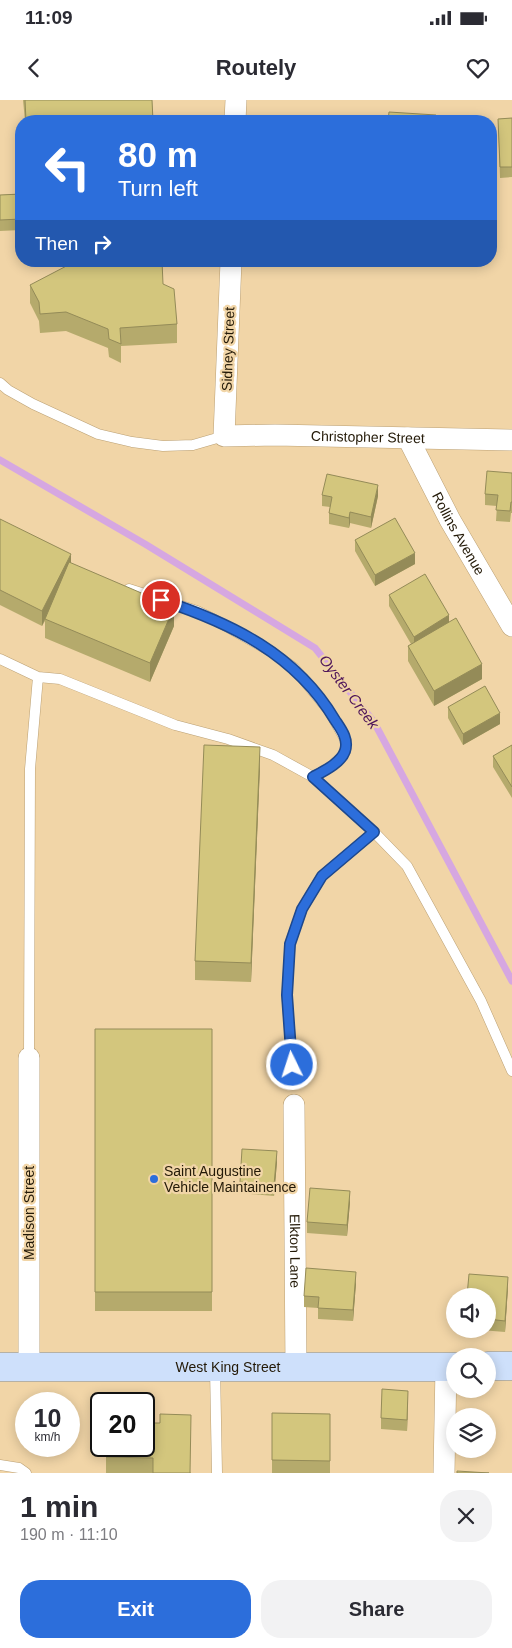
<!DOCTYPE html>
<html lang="en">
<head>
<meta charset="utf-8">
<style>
	body { margin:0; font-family:Helvetica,sans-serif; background:#f2f2f3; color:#2b2b33; height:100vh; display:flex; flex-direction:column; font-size:19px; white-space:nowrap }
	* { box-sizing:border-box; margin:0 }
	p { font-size:16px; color:#7c7c81 }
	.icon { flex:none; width:28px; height:28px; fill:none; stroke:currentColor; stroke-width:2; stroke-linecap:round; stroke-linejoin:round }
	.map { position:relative; height:1373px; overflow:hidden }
	.details { display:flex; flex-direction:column; background:#fff; flex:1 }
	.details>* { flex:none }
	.banner { position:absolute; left:15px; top:15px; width:482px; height:152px; border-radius:20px; box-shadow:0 2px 12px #0003; background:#2c6edb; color:#fff; overflow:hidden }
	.tools { position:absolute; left:446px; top:1188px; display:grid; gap:10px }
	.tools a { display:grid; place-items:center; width:50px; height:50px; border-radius:50%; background:#fff; box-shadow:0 2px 12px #0003; font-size:25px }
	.speed { position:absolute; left:15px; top:1292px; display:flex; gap:10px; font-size:25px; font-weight:700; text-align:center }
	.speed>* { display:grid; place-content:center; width:65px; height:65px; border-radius:50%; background:#fff; box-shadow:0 2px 12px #0003; line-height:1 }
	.speed small { font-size:12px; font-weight:400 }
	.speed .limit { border:2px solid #111; border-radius:8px; background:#fff; color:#111 }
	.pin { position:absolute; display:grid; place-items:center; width:42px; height:42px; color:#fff; margin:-21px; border:2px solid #fff; border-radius:50%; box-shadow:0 1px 5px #0007 }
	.me { position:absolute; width:55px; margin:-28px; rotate:356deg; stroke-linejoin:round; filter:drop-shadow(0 0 4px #0008) }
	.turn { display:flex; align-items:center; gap:18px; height:105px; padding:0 20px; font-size:22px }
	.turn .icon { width:65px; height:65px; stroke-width:2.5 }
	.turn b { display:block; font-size:35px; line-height:42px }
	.then { display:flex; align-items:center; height:48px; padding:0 20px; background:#0003; gap:10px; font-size:19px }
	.round { display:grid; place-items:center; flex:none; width:52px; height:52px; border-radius:20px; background:#f2f2f3 }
	.head { display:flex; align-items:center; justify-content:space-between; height:85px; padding:0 20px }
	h1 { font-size:30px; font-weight:700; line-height:38px }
	.cta { display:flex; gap:10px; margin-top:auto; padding:10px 20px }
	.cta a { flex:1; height:58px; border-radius:20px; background:#2c6edb; color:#fff; font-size:20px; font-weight:700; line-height:58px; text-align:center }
	.cta a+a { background:#f2f2f3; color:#2b2b33 }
	.status { display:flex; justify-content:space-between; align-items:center; height:35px; padding:0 25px; background:#fff; direction:ltr }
	.status svg { height:14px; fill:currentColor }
	header { display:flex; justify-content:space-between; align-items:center; height:65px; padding:0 20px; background:#fff; font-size:22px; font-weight:700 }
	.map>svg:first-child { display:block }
</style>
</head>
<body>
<div class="status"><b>11:09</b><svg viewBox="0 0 49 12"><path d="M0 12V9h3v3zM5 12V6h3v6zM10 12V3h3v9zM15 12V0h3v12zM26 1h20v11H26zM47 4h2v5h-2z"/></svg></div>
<header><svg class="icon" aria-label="back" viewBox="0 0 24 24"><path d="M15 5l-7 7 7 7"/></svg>Routely<svg class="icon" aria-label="heart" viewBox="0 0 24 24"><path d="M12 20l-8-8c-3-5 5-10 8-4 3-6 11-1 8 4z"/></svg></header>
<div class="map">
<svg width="512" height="1373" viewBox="0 0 512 1373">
	<rect width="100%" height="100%" fill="#f1d5a7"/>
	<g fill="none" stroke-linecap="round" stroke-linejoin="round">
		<path stroke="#d6a7e1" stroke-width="7" d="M0,360L145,444L315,548L374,622L512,881"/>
		<defs>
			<path id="lane" d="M0,283L8,290L33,304L98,334L132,342L163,346L193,345L224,336
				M129,489L197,511L215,520L272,552L294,568L330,612L346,641L345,652L342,657L329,668L313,677
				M0,559L38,577L60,579L175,625L228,639L273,655L313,677L374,732L407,766L481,901L512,971
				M29,958L30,669L38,577
				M292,965L287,895L290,844L302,809L322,776L374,732
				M215,1268L217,1373
				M0,1365L19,1368L26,1373"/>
			<g id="street">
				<path d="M235,21L236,0"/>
				<path id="s1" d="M231,161L224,336L275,335L512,340"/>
				<path id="s2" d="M408,338L450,420L512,526"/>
				<path id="s3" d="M294,1005L296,1268"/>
				<path d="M29,1267V958"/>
				<path d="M444,1373L446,1267"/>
			</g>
			<g id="primary">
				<path d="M488,1266H512"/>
				<path id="s4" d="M0,1267H455"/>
			</g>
		</defs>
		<use href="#lane" stroke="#bba074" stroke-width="11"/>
		<use href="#street" stroke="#bba074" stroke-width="22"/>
		<use href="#primary" stroke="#7d8da4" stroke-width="29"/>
		<use href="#lane" stroke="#fff" stroke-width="10"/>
		<use href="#street" stroke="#fff" stroke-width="21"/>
		<use href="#primary" stroke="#cee0fb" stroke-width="28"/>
	</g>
	<path fill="#b5aa6c" d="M23,0H152L153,21H25Z
		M512,18V77L500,78L498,19Z
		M21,94V130L0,131V95Z
		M163,184L177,224V243L121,246V263L109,257L108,248L66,231L40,233L39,221L30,203V185Z
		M512,373V413H511L510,422L496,421L497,406L485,405V394Z
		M322,395L378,396L371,428L350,423L349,428L329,424V413L330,407L322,406Z
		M0,419L71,463L174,526L150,582L45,538V521L42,526L0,505Z
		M355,440L415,464L375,486L355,451Z
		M389,495L449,522L482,579L434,606L408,561V546L411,544L389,506Z
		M448,607L500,624L463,645L448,618Z
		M512,645V698L493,667V656Z
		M260,666L251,882L195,880V861Z
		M95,929H212V1211H95Z
		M277,1062L274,1096L240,1093V1082Z
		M350,1102L347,1136L307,1133V1122Z
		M356,1183L353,1221L318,1219V1208L304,1207V1196Z
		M508,1187L505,1232L469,1229H488V1196Z
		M408,1302L407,1331L381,1329V1318Z
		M272,1313L330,1314V1373H272Z
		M160,1323L191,1373H106V1346Z"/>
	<path fill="#948b58" d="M493,24V34L491,57V47Z
		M378,385V396L371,428V417Z
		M350,412V423L349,428V418Z
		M415,453V464L375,486V475Z
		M71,454V469L45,519L42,526V511Z
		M174,507V526L150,582V563Z
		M449,515V526L414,547V537Z
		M482,564V579L434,606V591Z
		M500,613V624L463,645V634Z
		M260,647V666L251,882V863Z
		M277,1051V1062L274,1096V1085Z
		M350,1091V1102L347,1136V1125Z
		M356,1172V1183L353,1221V1210Z
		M508,1177V1187L505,1232V1221Z
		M408,1291V1302L407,1331V1320Z"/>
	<path fill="#d3c67d" stroke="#948b58" d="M25,0H152L153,21H26Z
		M389,12L436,15L435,21H388Z
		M512,18V67H500L498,19Z
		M446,20L462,21H446Z
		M491,23L493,24L491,47Z
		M21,94V119L0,120V95Z
		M76,161H162L163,184L174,189L177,224L120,228L121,244L109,239L108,229L66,212L40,214L39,202L30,185Z
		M487,371L512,373V402H511L510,411L496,410L498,395L485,394Z
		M327,374L378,385L371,417L350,412L349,418L329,413L332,397L322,395Z
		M395,418L415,453L375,475L355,440Z
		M0,419L71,454L42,511L0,490Z
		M69,462L174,507L150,563L45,519Z
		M425,474L449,515L414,537L389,495Z
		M456,518L482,564L434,591L408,546Z
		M485,586L500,613L463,634L448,607Z
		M204,645L260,647L251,863L195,861Z
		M512,645V687L493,656Z
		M95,929H212V1192H95Z
		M242,1049L277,1051L274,1085L240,1082Z
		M310,1088L350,1091L347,1125L307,1122Z
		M306,1168L356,1172L353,1210L318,1208L319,1197L304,1196Z
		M469,1174L508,1177L505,1221L488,1219V1196H467Z
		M382,1289L408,1291L407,1320L381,1318Z
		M272,1313L330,1314V1361L272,1360Z
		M160,1314L191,1315L190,1373H153V1358L106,1357V1346H144V1323H160Z
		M457,1371L489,1373H457Z"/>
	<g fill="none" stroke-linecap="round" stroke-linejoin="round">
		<defs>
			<path id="route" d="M161,500C231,523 296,554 335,620C341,629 349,639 345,651C341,663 324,671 313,677L374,732L322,776L302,809L290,844L287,895L292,965"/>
		</defs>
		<use href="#route" stroke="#1d488e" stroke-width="12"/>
		<use href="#route" stroke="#2c6edb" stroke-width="9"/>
	</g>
	<circle fill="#2c6edb" stroke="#f1d5a7" stroke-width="2" cx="154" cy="1079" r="5"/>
	<g text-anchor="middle" stroke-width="4.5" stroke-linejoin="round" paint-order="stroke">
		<g font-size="14" fill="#231907" stroke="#f1d5a7">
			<text transform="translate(228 249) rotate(-88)" y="5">Sidney Street</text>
			<text dy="5" stroke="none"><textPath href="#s1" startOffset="319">Christopher Street</textPath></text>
			<text dy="5" stroke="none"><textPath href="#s2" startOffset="108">Rollins Avenue</textPath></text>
			<text transform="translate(29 1113) rotate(-90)" y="5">Madison Street</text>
			<text dy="5" stroke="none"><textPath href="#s3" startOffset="146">Elkton Lane</textPath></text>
			<text dy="5" stroke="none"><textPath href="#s4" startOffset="228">West King Street</textPath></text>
		</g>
		<g font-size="14" fill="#231907" stroke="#f1d5a7" text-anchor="start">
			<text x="164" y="1076">Saint Augustine<tspan x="164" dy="16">Vehicle Maintainence</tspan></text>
		</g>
		<g font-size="15" font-style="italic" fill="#4d1459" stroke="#f1d5a7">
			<text transform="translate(349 592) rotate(53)" y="5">Oyster Creek</text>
		</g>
	</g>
</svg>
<div class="tools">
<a><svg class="icon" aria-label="sound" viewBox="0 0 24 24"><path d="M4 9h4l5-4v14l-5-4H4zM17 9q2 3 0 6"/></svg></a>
<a><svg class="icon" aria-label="search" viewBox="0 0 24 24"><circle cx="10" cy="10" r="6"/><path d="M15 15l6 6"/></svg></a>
<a><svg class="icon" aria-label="layers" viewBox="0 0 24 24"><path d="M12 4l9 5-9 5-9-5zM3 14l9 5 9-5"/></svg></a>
</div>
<div class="speed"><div>10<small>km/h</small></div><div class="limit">20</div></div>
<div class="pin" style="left:161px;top:500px;background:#d93025"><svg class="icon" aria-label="arrive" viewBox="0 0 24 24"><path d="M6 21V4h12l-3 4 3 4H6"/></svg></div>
<svg class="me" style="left:292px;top:965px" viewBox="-20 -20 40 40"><circle r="17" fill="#2c6edb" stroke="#fff" stroke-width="3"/><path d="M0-11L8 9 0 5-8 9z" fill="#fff"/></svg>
<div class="banner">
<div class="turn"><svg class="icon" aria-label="left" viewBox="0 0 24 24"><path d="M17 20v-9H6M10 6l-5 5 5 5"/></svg><div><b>80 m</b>Turn left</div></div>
<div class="then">Then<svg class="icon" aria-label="right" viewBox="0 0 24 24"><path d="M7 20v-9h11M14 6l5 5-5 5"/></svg></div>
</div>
</div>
<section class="details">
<div class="head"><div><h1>1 min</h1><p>190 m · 11:10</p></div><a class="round"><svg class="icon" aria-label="close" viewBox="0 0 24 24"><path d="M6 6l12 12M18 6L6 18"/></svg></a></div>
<div class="cta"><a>Exit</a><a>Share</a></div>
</section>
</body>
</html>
